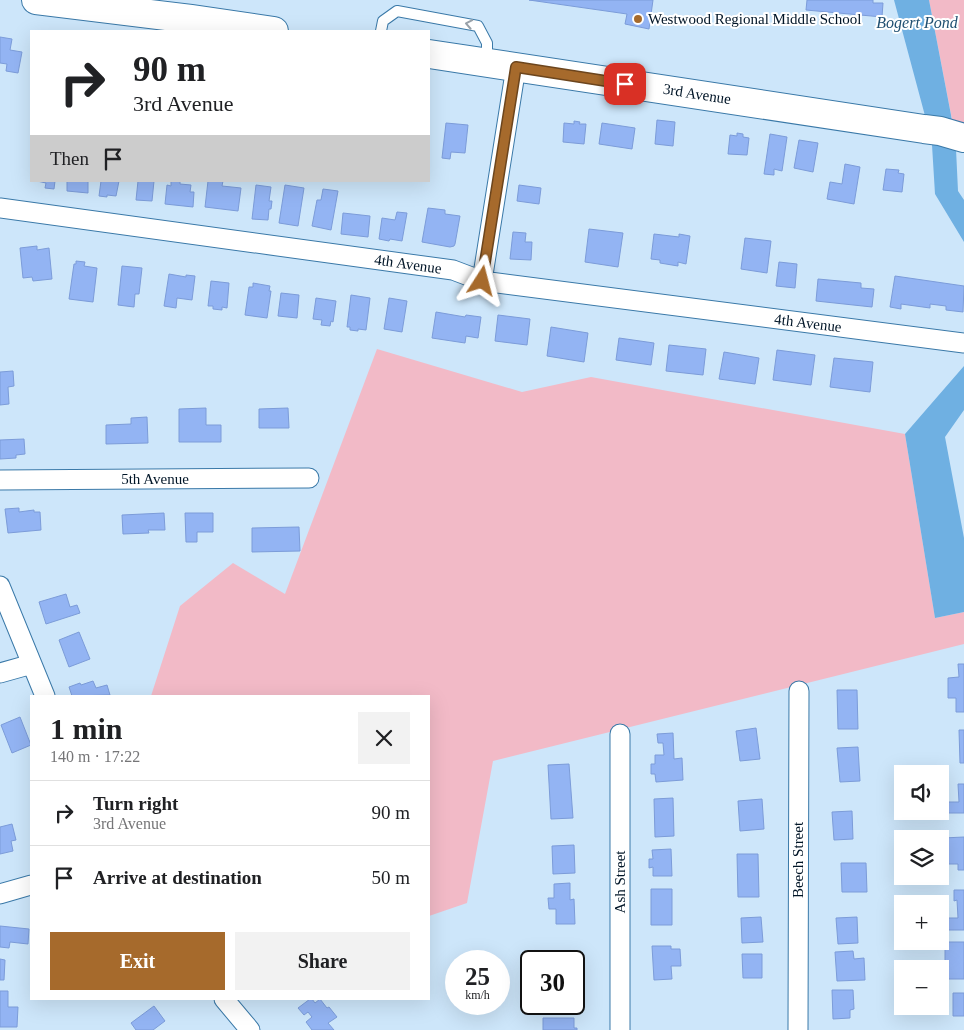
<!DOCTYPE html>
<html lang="en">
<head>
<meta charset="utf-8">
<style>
	body { margin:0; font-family:Georgia,serif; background:#f2f2f2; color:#202124; height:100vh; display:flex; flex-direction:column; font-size:19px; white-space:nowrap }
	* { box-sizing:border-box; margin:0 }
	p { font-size:16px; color:#757577 }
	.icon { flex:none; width:28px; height:28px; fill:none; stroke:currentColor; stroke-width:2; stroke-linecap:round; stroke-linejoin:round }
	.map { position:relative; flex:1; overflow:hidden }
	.details { position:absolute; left:30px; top:695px; width:400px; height:305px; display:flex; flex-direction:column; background:#fff; border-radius:0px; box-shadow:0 5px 20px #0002 }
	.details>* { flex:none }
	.guide { position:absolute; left:30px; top:30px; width:400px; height:152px; border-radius:0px; box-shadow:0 5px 20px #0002; background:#fff; color:#202124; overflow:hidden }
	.fabs { position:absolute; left:894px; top:765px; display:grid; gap:10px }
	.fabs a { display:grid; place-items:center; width:55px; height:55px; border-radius:0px; background:#fff; box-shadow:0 5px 20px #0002; font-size:25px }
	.speed { position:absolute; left:445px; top:950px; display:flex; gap:10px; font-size:25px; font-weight:700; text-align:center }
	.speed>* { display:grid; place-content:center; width:65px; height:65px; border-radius:50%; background:#fff; box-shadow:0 5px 20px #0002; line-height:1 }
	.speed small { font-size:12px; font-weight:400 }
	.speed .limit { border:2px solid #111; border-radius:8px; background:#fff; color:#111 }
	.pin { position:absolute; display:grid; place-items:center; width:42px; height:42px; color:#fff; margin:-21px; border-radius:10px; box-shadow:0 2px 8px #0006 }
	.me { position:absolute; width:55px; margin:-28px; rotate:9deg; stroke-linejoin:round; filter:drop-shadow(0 0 4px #0008) }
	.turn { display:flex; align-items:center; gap:18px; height:105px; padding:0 20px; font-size:22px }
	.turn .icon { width:65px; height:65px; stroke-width:2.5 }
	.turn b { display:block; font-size:35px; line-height:42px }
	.then { display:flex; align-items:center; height:48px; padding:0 20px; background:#0003; gap:10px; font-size:19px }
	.round { display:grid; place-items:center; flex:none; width:52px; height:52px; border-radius:0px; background:#f2f2f2 }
	.overview { display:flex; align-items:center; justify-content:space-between; height:85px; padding:0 20px }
	h1 { font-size:30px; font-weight:700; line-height:38px }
	.cta { display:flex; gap:10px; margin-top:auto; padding:10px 20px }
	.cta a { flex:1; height:58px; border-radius:0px; background:#a66a2c; color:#fff; font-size:20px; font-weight:700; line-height:58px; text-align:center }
	.cta a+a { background:#f2f2f2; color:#202124 }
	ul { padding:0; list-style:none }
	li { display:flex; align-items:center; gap:15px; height:65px; padding:0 20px; border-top:1px solid #e0e0e0 }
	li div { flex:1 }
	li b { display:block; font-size:19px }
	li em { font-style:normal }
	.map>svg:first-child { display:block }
</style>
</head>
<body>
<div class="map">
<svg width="964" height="1030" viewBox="0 0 964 1030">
	<rect width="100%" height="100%" fill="#cde6fa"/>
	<path fill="#f2bac7" d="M929,0H964V138L955,135Z
		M377,349L522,392L591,377L905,434L935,618L964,612V644L493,761L467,903L429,916V696H151L180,606L233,563L285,594Z"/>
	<path fill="#6fb0e2" d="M894,0H929L951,115L956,149L958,191L964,200V242L935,194L932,145L924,112Z
		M964,366V410L945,437L964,538V612L935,618L905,434Z"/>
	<path fill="#93b4f3" stroke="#7c9cd9" d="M529,0H653L649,29L625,24L627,14Z
		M807,0H873V3H883L882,17L806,10Z
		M0,37L12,39L10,50L22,52L18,73L6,71L7,64L0,63Z
		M657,120L675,122L673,146L655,144Z
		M574,121L580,122L579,124H586L584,144L563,142L564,123L574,124Z
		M446,123L468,125L465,153L451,152L450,159L442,158Z
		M602,123L635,128L632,149L599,144Z
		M737,133L743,134V137L749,138L747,155L728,154L730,135L737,136Z
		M770,134L787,137L782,171L774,169V175L764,174Z
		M799,140L818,143L813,172L794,168Z
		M845,164L860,167L854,204L827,199L830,182L842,184Z
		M886,169L899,170L898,173L904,174L902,192L883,190Z
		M37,181H55L54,189L45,188L46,183Z
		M67,181H88V193L67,191Z
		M101,181H119L116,196L107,195V197L99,196Z
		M138,181H154L152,201L136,200Z
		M171,181H180V184L191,185L190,192H194L193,207L165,204L167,185L171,186Z
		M208,181H223L222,186L241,188L238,211L205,207Z
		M256,185L271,187L269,201H272L271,209H269L268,220L252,219Z
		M285,185L304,188L298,226L279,223Z
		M519,185L541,188L539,204L517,201Z
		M323,189L338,191L331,230L312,226L317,200H321Z
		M428,208L445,210V214L460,216L455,244L454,246L450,247L422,242Z
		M397,212L407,213L402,241L390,239L389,241L379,239L382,218L395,220Z
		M343,213L370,216L368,237L341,234Z
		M589,229L623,233L618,267L585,262Z
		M513,232L526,233L525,242H532L531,260L510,259Z
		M654,234L679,237V234L690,236L686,264L678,262V266L660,263V260L651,259Z
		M745,238L771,241L767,273L741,269Z
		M37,246V250L49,248L52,279L33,281L32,277L23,278L20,248Z
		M76,261L85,262L84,266L97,268L93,302L69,299L74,264H76Z
		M779,262L797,264L795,288L776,286Z
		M122,266L142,268L139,294H135L134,307L118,305Z
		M169,274L186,277V275L195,276L192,300L177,298L176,308L164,306Z
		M895,276L964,286L963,312L946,310V306L930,304V308L901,304V309L890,307Z
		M818,279L861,283V288L874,289L872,307L816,301Z
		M211,281L229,283L227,308L222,307V310L213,309V306H208Z
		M253,283L270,286L269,291H271L267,318L245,315L249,287H253Z
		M281,293L299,295L297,318L278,316Z
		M351,295L370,298L366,330L358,329V331L350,330V327H347Z
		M316,298L336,301L333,322L331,321L330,326L321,325L322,320L313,319Z
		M389,298L407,301L402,332L384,329Z
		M436,312L465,317L466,315L481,317L478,338L466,336L465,343L432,338Z
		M498,315L530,319L527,345L495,341Z
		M551,327L588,333L584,362L547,356Z
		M619,338L654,343L651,365L616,360Z
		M669,345L706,349L703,375L666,371Z
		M777,350L815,355L811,385L773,380Z
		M724,352L759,358L755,384L719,379Z
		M834,358L873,362L870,392L830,387Z
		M13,371L14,386L8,387L9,404L0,405V372Z
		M206,408V425H221V442H179V409Z
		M288,408L289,428H259V409Z
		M147,417L148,443L106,444V425L131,424V418Z
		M24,439L25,454L16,455V458L0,459V440Z
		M19,508V512L34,510V512H40L41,530L8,533L5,509Z
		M164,513L165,530H148L149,533L123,534L122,515Z
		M185,513H213V532H197V542H186Z
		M299,527L300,551L252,552V528Z
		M66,594L70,607L77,605L80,613L46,624L39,602Z
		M79,632L90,659L69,667L59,640Z
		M958,664H964V712H956V698H948V678L959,677Z
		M93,681L96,688L107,685L110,695L72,696L69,687L80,683L81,685Z
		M837,690H857L858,729H838Z
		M20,717L31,745L12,753L1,725Z
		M756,728L760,759L740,761L736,731Z
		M959,730H964V763H960Z
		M673,733L674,759L682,758L683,780L656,782L655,774H651V764H655V755H664L663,743H658L657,734Z
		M858,747L860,781L840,782L837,748Z
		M569,764L573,818L551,819L548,765Z
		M958,784H964V813H947V802H959Z
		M673,798L674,836L655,837L654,799Z
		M762,799L764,829L740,831L738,801Z
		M852,811L853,839L834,840L832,812Z
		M12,824L16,840L11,841L13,851L0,854V827Z
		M964,837V870H958V864H944L943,838Z
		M574,845L575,873L553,874L552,846Z
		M671,849L672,876H653V867L649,868V859H653L652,850Z
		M737,854H758L759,897H738Z
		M841,863H866L867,892H842Z
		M570,883V900L574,899L575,924H556V909H549L548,898H554V884Z
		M651,889H672V925H651Z
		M954,890H964V930H943L942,918H958L957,900L954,901Z
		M761,917L763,942L742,943L741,918Z
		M857,917L858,943L838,944L836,918Z
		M0,926L29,929L28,944L10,942L9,948L0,947Z
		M945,942H964V979H948V962H945Z
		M652,946H671V949H680L681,966H671L672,979L654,980Z
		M575,951V971H574V961H546V956H552V952Z
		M853,951L854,959L864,958L865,980L837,981L835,952Z
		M742,954H762V978H743Z
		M0,959L5,960L4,980H0Z
		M832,990H853L854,1009L850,1010V1018L833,1019Z
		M0,991H8V1007H18L17,1027H0Z
		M953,993H964V1016H953Z
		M310,999H312L315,1003L320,999L327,1008L329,1007L337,1017L328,1023L334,1030H312L306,1022L312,1017L308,1012L304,1015L298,1008Z
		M154,1006L165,1021L153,1030H136L131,1023Z
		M543,1018H574V1028H577V1030H543Z"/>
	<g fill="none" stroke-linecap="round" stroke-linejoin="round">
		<defs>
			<path id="lane" d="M381,31L383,21L397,11L478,26L487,43V62"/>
			<path id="street" d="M0,208L453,270L482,281L964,343
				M482,281L516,67
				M0,480L309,478
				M0,586L45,696
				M0,673L32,664
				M0,894L31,885
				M224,999L250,1030
				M620,1030V734
				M798,1030L799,691"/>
			<path id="secondary" d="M36,0L191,19L274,31
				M429,54L924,129L940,131L964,138"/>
		</defs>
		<use href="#lane" stroke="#3a79a8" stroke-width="12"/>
		<use href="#street" stroke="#3a79a8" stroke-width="21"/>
		<use href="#secondary" stroke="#3a79a8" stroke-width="30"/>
		<use href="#lane" stroke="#fff" stroke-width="10"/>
		<use href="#street" stroke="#fff" stroke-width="19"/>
		<use href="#secondary" stroke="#fff" stroke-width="28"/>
	</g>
	<defs><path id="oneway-chevron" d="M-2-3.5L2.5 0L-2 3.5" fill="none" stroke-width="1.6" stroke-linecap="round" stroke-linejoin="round" transform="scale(1.25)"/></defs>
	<use stroke="#99a1a9" href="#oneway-chevron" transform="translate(469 24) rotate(-169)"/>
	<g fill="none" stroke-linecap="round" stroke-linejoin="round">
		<defs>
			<path id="route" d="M482,281L516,67L625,84"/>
		</defs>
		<use href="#route" stroke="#6c451d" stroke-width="12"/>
		<use href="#route" stroke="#a66a2c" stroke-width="9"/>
	</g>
	<circle fill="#a66a2c" stroke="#fff" stroke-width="2" cx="638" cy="19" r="5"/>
	<g text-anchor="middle" stroke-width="4" stroke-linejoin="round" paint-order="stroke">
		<g font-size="15" fill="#001527" stroke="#fff" text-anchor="start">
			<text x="648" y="24">Westwood Regional Middle School</text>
		</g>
		<g font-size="15" fill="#001527" stroke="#fff">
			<text transform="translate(697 94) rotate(9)" y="5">3rd Avenue</text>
			<text transform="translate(408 264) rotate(8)" y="5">4th Avenue</text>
			<text transform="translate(808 323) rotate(7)" y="5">4th Avenue</text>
			<text x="155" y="484">5th Avenue</text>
			<text transform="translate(798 860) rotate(-90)" y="5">Beech Street</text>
			<text transform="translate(620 882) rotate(-90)" y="5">Ash Street</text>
		</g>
		<g font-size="16" font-style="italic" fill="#205072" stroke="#fff">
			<text x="917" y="28">Bogert Pond</text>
		</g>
	</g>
</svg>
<div class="fabs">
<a><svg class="icon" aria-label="sound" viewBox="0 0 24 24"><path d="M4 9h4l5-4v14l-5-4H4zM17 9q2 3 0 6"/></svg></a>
<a><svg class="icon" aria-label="layers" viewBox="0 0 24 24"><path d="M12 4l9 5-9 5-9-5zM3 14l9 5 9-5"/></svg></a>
<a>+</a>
<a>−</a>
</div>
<div class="speed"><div>25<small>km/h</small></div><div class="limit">30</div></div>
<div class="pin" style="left:625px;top:84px;background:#d93025"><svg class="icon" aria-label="arrive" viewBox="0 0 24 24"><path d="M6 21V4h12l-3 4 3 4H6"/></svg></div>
<svg class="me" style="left:482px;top:281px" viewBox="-20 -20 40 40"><path d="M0-17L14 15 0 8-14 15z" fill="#a66a2c" stroke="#fff" stroke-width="4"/></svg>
<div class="guide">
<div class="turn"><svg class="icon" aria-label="right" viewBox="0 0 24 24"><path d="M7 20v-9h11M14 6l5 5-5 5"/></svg><div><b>90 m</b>3rd Avenue</div></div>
<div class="then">Then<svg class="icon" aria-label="arrive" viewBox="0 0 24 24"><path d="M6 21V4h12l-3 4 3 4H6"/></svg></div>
</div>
<section class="details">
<div class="overview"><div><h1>1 min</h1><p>140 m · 17:22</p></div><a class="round"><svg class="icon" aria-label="close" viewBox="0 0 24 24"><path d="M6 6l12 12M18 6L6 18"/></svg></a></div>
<ul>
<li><svg class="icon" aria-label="right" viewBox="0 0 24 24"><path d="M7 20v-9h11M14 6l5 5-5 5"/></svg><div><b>Turn right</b><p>3rd Avenue</p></div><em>90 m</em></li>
<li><svg class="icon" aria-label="arrive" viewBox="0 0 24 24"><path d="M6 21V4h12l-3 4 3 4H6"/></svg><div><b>Arrive at destination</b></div><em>50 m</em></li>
</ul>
<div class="cta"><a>Exit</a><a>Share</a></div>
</section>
</div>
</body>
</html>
